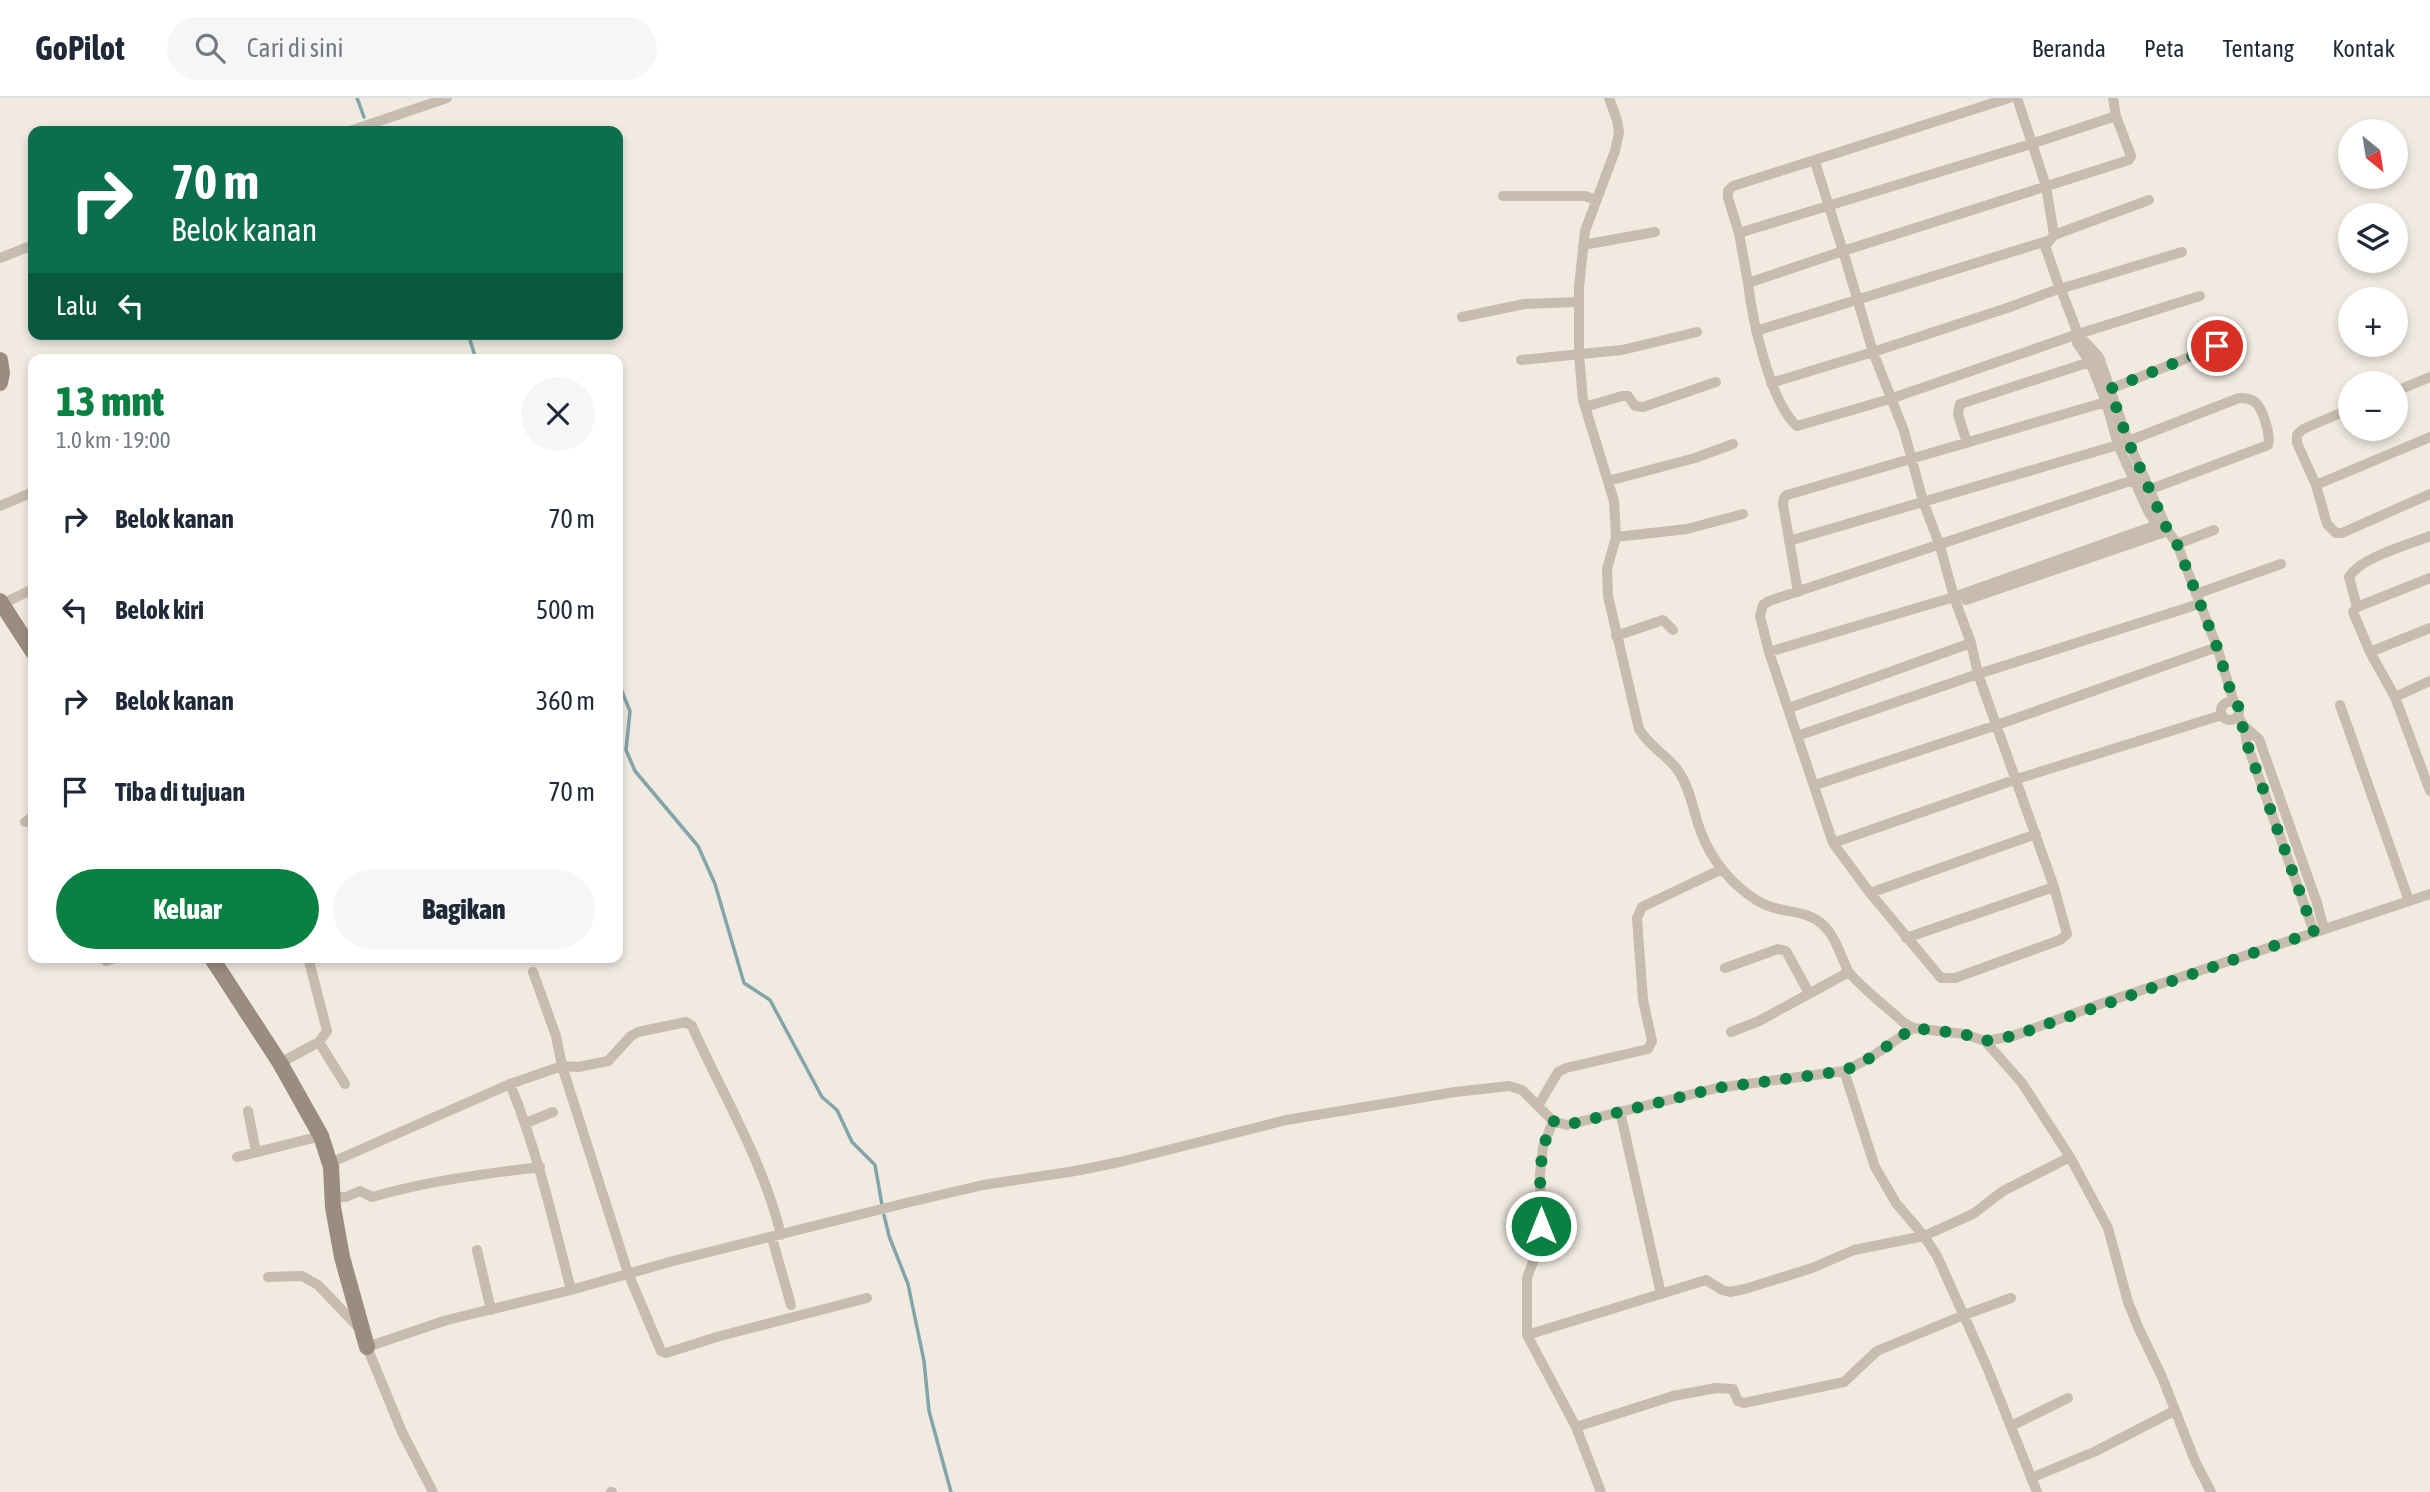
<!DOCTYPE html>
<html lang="id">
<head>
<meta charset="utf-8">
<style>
	body { margin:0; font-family:"Asap Condensed",sans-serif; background:#f6f6f7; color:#1f2937; height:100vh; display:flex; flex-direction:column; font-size:26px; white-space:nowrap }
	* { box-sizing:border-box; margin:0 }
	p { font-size:23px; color:#747a83 }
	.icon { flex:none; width:38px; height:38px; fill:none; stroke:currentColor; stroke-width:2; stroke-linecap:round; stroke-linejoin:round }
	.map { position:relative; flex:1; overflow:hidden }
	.details { position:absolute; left:28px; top:256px; width:595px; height:609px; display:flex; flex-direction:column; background:#fff; border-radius:14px; box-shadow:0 4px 10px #0003 }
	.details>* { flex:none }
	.hud { position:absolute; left:28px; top:28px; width:595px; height:214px; border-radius:14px; box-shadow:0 4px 10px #0003; background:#0b6e4f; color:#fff; overflow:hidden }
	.needle { width:46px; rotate:150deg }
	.buttons { position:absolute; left:2338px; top:21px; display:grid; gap:14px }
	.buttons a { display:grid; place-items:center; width:70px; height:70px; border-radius:50%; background:#fff; box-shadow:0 4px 10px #0003; font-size:35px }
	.pin { position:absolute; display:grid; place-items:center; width:60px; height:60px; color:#fff; margin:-30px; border:4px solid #fff; border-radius:50%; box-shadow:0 2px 7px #0007 }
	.me { position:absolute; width:77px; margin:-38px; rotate:0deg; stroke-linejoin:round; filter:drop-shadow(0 0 5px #0008) }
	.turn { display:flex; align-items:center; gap:24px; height:147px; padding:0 28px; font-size:32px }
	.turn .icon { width:91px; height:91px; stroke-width:2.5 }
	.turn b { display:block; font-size:49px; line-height:60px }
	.then { display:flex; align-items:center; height:66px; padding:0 28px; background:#0003; gap:14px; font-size:26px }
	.round { display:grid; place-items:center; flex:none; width:74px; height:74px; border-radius:37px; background:#f6f6f7 }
	.headline { display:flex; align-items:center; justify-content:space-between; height:119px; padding:0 28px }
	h1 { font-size:42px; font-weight:800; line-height:52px; color:#0b8043 }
	.primary-button { display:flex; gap:14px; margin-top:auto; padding:14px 28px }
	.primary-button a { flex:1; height:80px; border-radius:42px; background:#0b8043; color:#fff; font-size:28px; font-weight:800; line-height:80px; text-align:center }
	.primary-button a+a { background:#f6f6f7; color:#1f2937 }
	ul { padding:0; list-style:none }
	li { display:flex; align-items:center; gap:21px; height:91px; padding:0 28px }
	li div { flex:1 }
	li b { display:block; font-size:26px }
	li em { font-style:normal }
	header { display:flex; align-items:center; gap:42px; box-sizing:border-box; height:98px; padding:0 35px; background:#fff; border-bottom:2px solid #e0e1e3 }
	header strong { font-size:33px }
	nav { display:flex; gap:38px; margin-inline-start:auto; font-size:24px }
	.search { width:490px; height:63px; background:#f6f6f7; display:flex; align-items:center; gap:18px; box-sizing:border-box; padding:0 24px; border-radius:38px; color:#747a83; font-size:26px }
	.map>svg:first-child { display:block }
</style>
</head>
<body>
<header>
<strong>GoPilot</strong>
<div class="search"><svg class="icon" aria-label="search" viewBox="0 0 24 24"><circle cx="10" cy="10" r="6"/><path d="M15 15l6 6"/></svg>Cari di sini</div>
<nav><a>Beranda</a><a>Peta</a><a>Tentang</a><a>Kontak</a></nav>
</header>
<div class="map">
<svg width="2430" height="1394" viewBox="0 0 2430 1394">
	<rect width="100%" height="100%" fill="#f0eae0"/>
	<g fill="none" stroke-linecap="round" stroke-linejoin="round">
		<path stroke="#82a5aa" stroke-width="3.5" d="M357,0L364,19
			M468,236L476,261
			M618,584L630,613L626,652L635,673L698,748L715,786L744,885L770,902L822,999L837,1012L852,1044L875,1067L882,1107
			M884,1117L889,1138L908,1186L924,1263L929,1313L951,1394"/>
		<path stroke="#c7bcad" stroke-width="10" d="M1609,0L1617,22L1619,35L1615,53L1585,133L1579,189V257L1583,302L1614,403L1616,439L1607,471L1608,498L1639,631C1649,649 1668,657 1679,674C1691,692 1693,714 1701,734C1711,762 1733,788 1758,803C1778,816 1804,810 1822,826C1835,837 1841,858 1848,873C1854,883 1891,913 1903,924L1913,930L1964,936L1985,943L2013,938L2103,905L2430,796
			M2017,0L2046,88L2054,137L2045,148L2060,191L2182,154
			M350,33L447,0
			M1815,64L1843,153L2129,62L2131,58L2116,18L2113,0
			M1503,98H1585L1596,102
			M1739,135L2031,46L2116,18
			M2054,137L2149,102
			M1583,147L1655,134
			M0,160L33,147
			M1748,185L1739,135L1728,100V93L1733,88L2009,0
			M1462,219L1524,206L1578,204
			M1756,233L2047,143
			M2077,245L2090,264L2094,262
			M1521,262L1622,252L1697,234
			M1771,285L1873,254L2010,209L2058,191L2062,194L2078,236L1890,301L1797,328C1770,305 1752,220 1748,185L1843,153L1873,254L1904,333L1923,403L1940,448L1954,499L1971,545L1978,576L2054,789L2067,836L2060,842L1955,880H1941L1870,795L1833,745
			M2110,291L2217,248
			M2396,293L2430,279
			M1585,309L1622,298H1628L1635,308L1643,309L1716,284
			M2350,311L2303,331L2297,337V345L2316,387L2430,339
			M1967,345L1958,316L1960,306L2090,264L2106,304
			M2145,380L2124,385L1769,503L1763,507L1760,518L1769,554L1954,499L2157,427
			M1608,383L1695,360L1733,346
			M2316,387L2327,426L2336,435H2342L2430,396
			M0,408L33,394
			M1616,439L1687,431L1743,416
			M1789,443L2118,347L2239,300C2244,300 2251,301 2255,304C2263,311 2271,337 2268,347L2151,391
			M2177,446L2214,432
			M2430,480L2357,509L2353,514L2370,554L2395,599L2430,693
			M1798,494L1783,406L1784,400L1787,397L2106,304L2118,347L2148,413L2157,427L2168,433L2177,446L2217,549L2234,604
			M2196,496L2281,466
			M1966,502L2168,433L2128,343L2099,259L2078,236L2200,198
			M0,507L33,491
			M2357,509L2349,479C2361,459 2408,447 2430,438
			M1616,538L1663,522L1673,532
			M1769,554L1833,745L2017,681L2222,617
			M2370,554L2430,530
			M2395,599L2430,583
			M2221 613a9 9 0 1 1 18 0a9 9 0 1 1-18 0Z
			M2340,607L2409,803
			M1789,610L1971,545
			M2238,618L2244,628L2259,641L2317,805L2324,831
			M2244,628L2247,646L2314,834
			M1797,638L1978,576L2199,506
			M1815,687L1997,627L2217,549
			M25,724L33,719
			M1870,795L2036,736
			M1906,840L2054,789
			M106,863L118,859
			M1725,870L1778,851L1786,853L1809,895
			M533,874L556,938L562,968L628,1175L661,1253L666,1255L720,1238L867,1200
			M1731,934L1759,923L1849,874
			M1985,943L2022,985L2070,1059L2108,1130L2128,1204L2139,1231L2162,1279L2195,1363L2211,1394
			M319,944L345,986
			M280,965L319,944L327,933L308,859
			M1844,973L1875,1069L1896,1105L1924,1138L1937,1158L1987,1269L2037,1394
			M510,986C537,1052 553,1122 571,1192
			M1538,1008L1558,974L1566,970L1648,951L1652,943L1643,902L1637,820L1642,809L1722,771
			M248,1013L256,1054
			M1620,1013L1661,1196
			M1553,1023L1543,1049L1540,1076L1541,1134L1537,1153L1527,1180V1237L1576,1329L1601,1394
			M526,1025L553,1014
			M237,1059L321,1038
			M330,1065L510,986L562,968L578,969L608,963L631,938L638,934L686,924L692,928C723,998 763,1062 781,1137
			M333,1099H346L360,1093L372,1099C427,1083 483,1076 540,1069
			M772,1140L791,1207
			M477,1152L491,1212
			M268,1179L302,1178L318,1187L359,1230
			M1527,1237L1706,1182L1722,1192L1730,1194L1745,1191L1812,1170L1854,1152L1924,1138L1973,1116L2003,1093L2070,1059
			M2011,1328L2068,1300
			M1576,1329L1673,1298L1716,1290L1733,1291L1738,1303L1744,1305L1844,1284L1877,1253L1964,1217L2011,1200
			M2031,1380L2096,1353L2174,1313
			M433,1394L402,1334L367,1249L447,1222L571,1192L673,1163L910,1104L983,1087L1075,1073L1120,1064L1286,1022L1455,994L1509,988L1522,992L1553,1023L1567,1027L1717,990L1844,973L1870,960L1913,930
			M611,1394H612"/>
		<path stroke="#9b8c7f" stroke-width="16" d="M0,262L2,275L0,285
			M0,503L33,554
			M211,859L280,965L321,1038L331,1069L333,1109L342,1159L367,1249"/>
	</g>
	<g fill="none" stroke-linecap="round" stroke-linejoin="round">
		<path stroke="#0b8043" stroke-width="12" stroke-dasharray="0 21.6" d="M1541,1128L1540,1076L1543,1049L1553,1023L1567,1027L1717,990L1844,973L1870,960L1913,930L1964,936L1985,943L2013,938L2314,834L2247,646C2244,633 2240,621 2239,609L2234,604L2217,549L2177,446L2168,433L2128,343L2110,291L2217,248"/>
	</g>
</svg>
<div class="buttons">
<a><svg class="needle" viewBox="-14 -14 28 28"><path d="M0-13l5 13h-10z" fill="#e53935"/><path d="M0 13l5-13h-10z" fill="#747a83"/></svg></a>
<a><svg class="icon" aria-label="layers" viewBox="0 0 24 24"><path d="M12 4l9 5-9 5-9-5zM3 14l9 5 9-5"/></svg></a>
<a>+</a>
<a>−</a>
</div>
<div class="pin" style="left:2217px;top:248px;background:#d93025"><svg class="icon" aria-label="arrive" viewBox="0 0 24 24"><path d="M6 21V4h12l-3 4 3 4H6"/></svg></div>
<svg class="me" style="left:1541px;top:1128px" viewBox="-20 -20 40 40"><circle r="17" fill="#0b8043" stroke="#fff" stroke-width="3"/><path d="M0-11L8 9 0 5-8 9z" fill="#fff"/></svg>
<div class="hud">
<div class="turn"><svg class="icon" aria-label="right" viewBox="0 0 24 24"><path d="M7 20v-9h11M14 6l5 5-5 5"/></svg><div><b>70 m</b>Belok kanan</div></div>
<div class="then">Lalu<svg class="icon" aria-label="left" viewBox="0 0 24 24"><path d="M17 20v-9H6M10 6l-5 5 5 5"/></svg></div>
</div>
<section class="details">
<div class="headline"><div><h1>13 mnt</h1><p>1.0 km · 19:00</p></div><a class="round"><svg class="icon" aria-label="close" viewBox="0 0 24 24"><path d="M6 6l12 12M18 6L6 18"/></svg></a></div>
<ul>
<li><svg class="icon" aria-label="right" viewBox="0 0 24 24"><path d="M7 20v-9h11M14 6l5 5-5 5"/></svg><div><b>Belok kanan</b></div><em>70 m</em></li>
<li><svg class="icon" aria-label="left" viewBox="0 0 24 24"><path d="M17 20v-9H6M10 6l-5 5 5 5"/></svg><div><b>Belok kiri</b></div><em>500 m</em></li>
<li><svg class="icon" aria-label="right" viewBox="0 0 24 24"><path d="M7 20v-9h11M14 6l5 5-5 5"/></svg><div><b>Belok kanan</b></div><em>360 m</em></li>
<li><svg class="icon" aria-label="arrive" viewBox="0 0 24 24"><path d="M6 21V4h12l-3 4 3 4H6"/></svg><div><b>Tiba di tujuan</b></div><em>70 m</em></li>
</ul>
<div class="primary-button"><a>Keluar</a><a>Bagikan</a></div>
</section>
</div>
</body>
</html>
